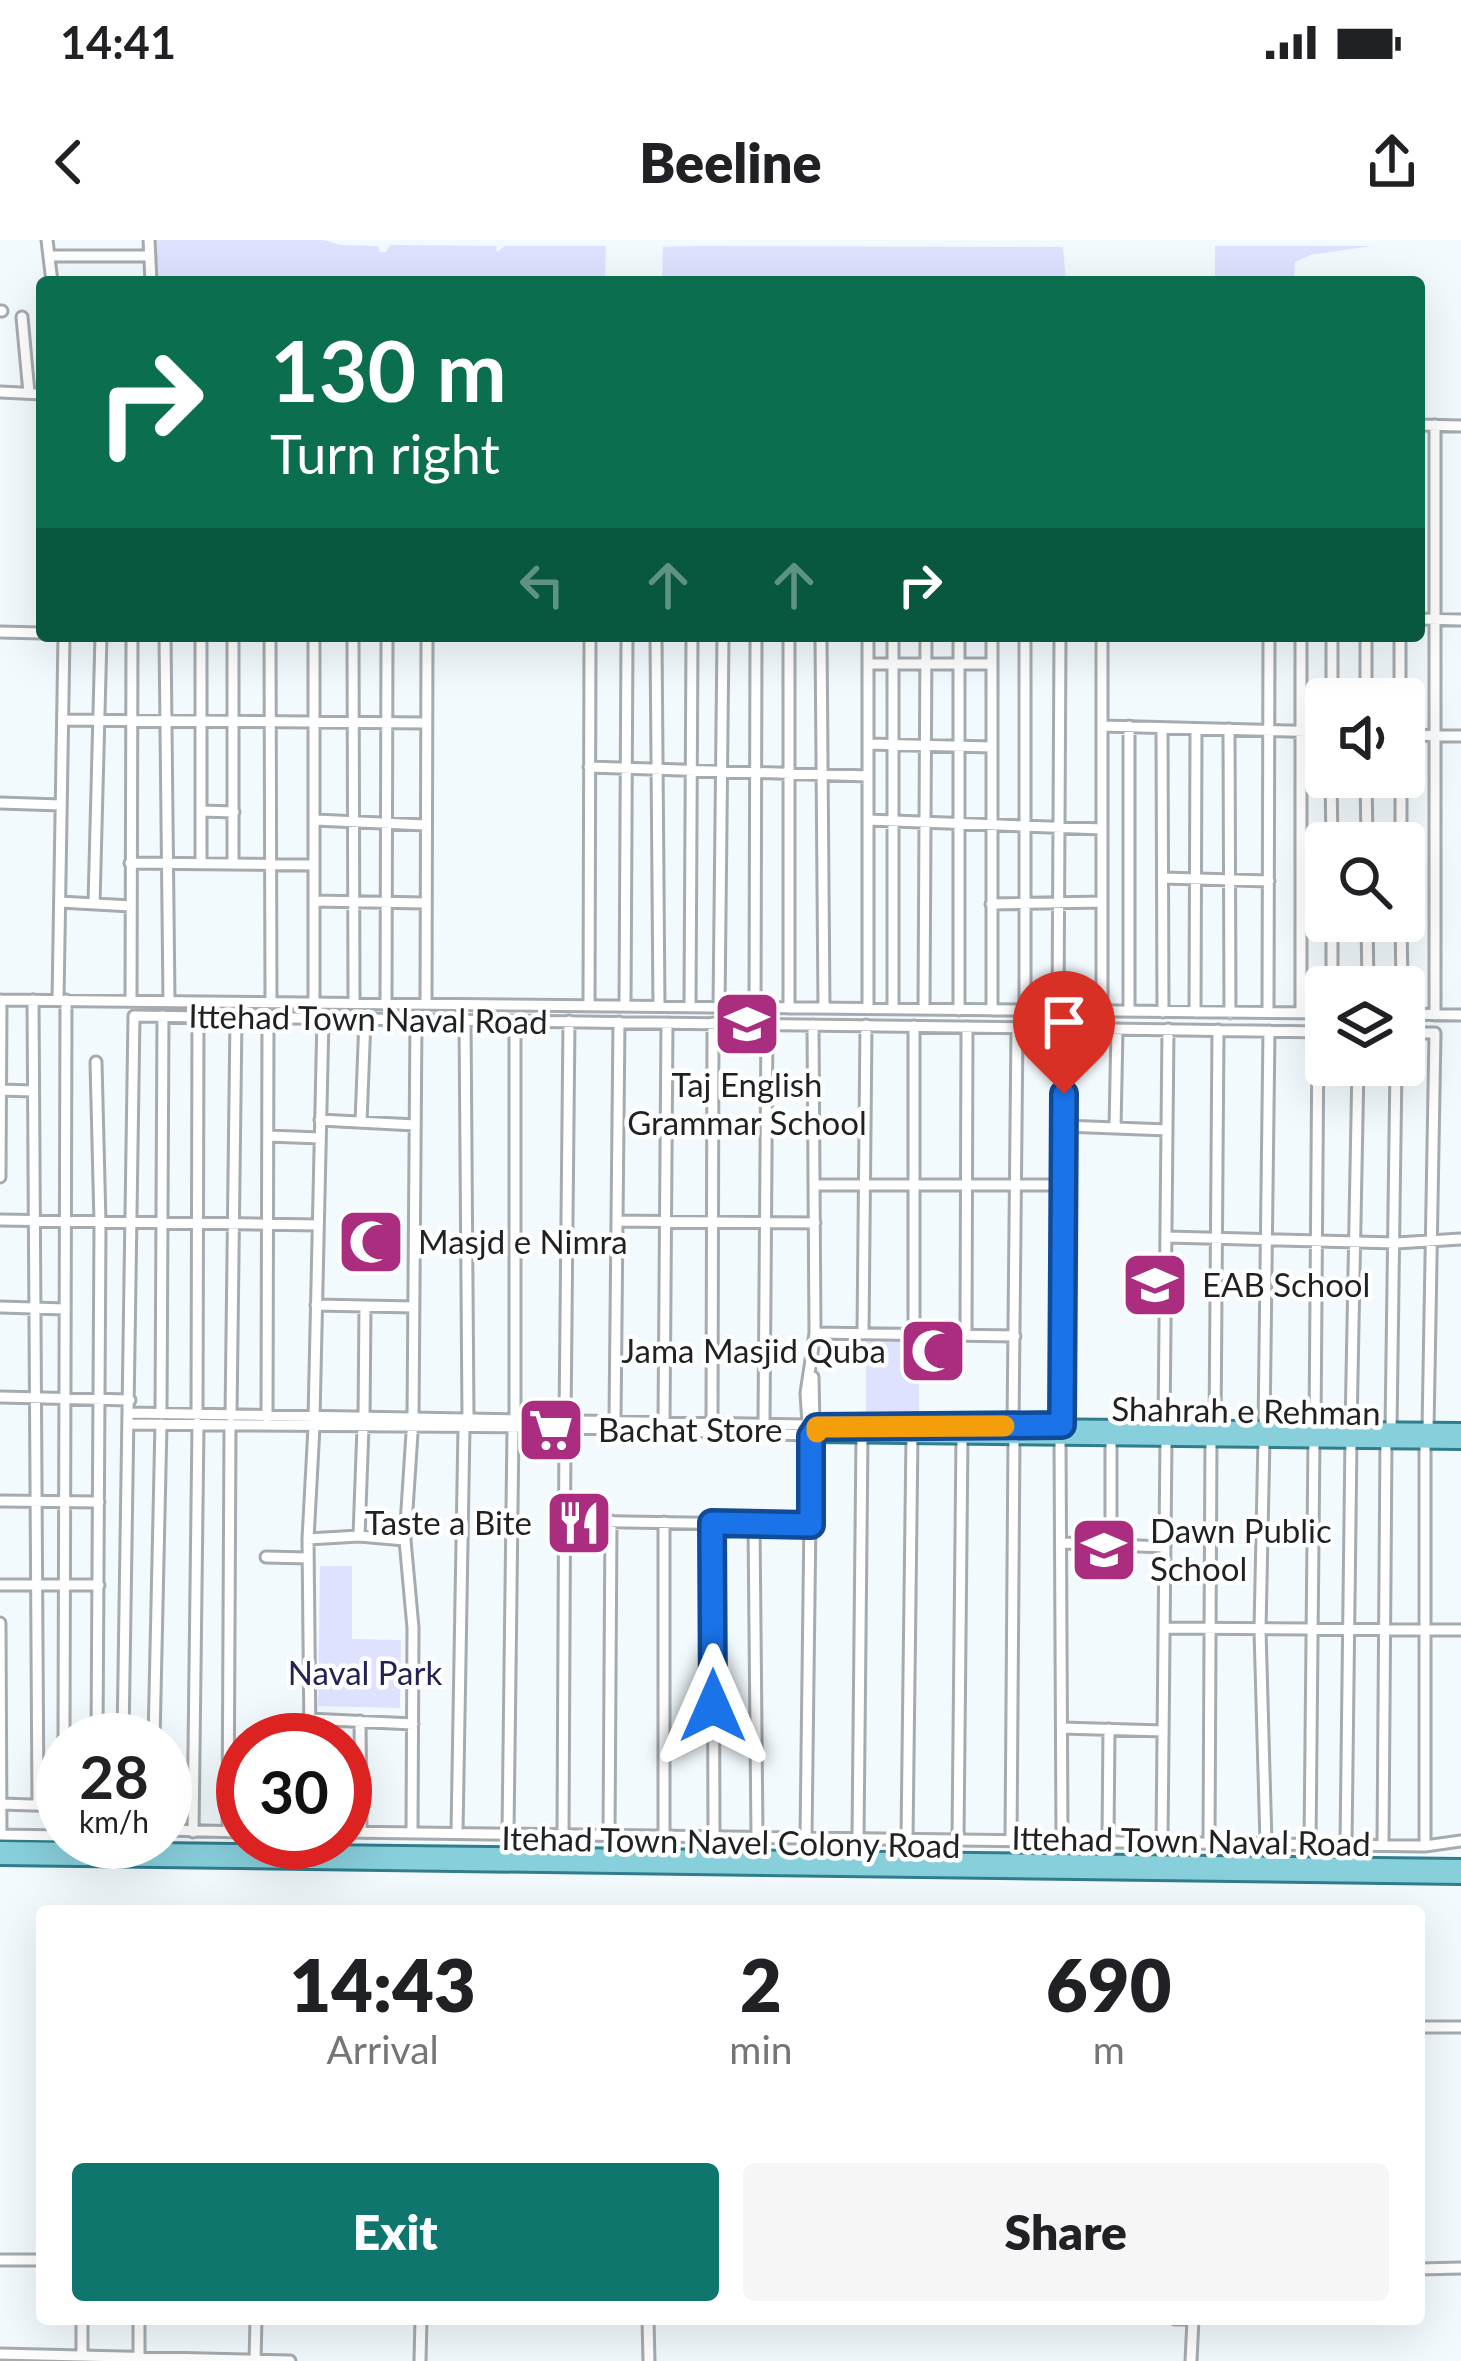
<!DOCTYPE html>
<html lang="en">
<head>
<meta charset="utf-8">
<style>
	body { margin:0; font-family:Lato,sans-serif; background:#f6f6f6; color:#202124; height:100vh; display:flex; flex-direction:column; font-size:45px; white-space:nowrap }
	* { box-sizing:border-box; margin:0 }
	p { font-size:39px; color:#757577 }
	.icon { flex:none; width:66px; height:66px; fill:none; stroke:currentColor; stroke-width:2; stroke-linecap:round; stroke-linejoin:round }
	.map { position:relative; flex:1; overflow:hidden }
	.details { position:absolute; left:36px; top:1665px; width:1389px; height:420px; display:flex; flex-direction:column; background:#fff; border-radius:12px; box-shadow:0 12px 48px #0002 }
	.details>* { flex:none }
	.banner { position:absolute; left:36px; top:36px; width:1389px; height:366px; border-radius:12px; box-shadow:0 12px 48px #0002; background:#0b6e4f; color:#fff; overflow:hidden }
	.fabs { position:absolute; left:1305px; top:438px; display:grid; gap:24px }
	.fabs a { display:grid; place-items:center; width:120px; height:120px; border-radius:12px; background:#fff; box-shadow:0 12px 48px #0002; font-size:60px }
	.speed { position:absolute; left:36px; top:1473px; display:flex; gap:24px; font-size:60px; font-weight:700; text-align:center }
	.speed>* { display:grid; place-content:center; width:156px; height:156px; border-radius:50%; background:#fff; box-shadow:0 12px 48px #0002; line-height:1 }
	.speed small { font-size:30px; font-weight:400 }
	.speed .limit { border:18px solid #d22; background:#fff; color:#111 }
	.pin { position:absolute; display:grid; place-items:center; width:102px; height:102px; color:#fff; margin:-123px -51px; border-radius:50% 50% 50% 0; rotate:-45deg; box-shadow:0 0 12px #0007 }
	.pin .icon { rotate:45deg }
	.me { position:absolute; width:132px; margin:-66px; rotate:0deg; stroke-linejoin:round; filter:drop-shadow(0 0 9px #0008) }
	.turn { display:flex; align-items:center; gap:42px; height:252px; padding:0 36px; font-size:54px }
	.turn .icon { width:156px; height:156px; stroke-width:2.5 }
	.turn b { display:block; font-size:84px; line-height:102px }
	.lanes { display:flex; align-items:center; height:114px; padding:0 36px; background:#0003; justify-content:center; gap:60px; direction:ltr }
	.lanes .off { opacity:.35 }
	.eta { display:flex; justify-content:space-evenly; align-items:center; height:204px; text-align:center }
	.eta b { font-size:72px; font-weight:800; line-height:84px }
	.button { display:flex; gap:24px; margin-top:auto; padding:24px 36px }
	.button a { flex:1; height:138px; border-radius:12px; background:#0f766e; color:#fff; font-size:48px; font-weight:800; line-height:138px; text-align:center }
	.button a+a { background:#f6f6f6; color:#202124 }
	.status { display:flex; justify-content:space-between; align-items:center; height:84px; padding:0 60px; background:#fff; direction:ltr }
	.status svg { height:33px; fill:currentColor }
	header { display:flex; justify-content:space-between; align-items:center; height:156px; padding:0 36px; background:#fff; font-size:54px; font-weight:800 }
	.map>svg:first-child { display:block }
</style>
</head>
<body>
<div class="status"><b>14:41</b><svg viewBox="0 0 49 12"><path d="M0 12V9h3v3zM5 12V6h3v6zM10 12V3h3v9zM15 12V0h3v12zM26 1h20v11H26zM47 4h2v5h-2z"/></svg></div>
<header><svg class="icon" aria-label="back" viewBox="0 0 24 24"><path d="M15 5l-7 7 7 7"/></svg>Beeline<svg class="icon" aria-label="share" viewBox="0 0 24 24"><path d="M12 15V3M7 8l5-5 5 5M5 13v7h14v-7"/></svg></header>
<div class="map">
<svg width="1461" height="2121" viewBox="0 0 1461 2121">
	<rect width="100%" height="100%" fill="#f3fafe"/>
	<path fill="#dee2fe" d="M154,0H323L341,5L378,6L380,12H386L390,5L496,6L497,12L505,6H606L605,42H156Z
		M696,6L1063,7L1066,42H662L663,7Z
		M1215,6H1371L1310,15L1295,22L1294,42H1210L1215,40Z
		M866,1101H919V1177L866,1176Z
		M320,1326H352V1399L401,1400L400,1468L318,1466Z"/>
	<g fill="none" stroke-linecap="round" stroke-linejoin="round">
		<defs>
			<path id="minor" d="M47,0L52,42
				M149,0L151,42
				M49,16H150
				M0,71H2
				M22,77L29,153
				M0,152L42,154
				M1419,185L1461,186
				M1419,379L1461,380
				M0,392L42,393
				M165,396L169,761
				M201,396V623
				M270,396L271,762
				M353,396L354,763
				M656,396L659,766
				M821,396L824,768
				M893,396V769
				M959,396V770
				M1301,396V773
				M1400,396V459
				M868,424H992
				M1332,459V396
				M1366,459V396
				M63,480L426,483
				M1102,486L1326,492
				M1129,486V771
				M1162,488L1163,772
				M1229,489L1230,773
				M1404,495L1461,496
				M868,504L992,507
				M589,527L868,536
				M1331,537L1332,603
				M1366,537L1367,603
				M1401,537V603
				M0,563L61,565
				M202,571L234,572
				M315,580L425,585
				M868,580L1102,589
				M130,623L314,625
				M233,624V396
				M1163,638L1269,641
				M314,661L425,663
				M60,662L131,666
				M94,664L101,396
				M991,664L1102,662
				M1332,681V747
				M1367,681L1368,747
				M1401,681L1402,747
				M0,760L1326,773
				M33,760L38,1565
				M58,760L64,396
				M131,760L132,396
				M314,762V396
				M386,763L387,396
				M426,764L427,396
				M589,765L590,396
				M625,766L627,396
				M690,767L692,396
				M719,767L723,396
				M755,767L756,396
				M789,768V396
				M868,769V396
				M924,769L926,396
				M992,770V396
				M1025,770V396
				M1058,771L1060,396
				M1102,771V396
				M1195,772L1196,489
				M1268,772L1269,396
				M1404,774L1461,775
				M1435,775V185
				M465,780L468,1178
				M914,786V1094
				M1404,793H1435L1428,1190
				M96,822L100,983L97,1500
				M0,850L33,851
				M320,880L415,885
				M361,882L365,779
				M1064,886L1167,890
				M1115,888L1117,789
				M268,896L320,898
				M0,937L1,760
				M814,945H1064
				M0,980L318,985
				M617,981L815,983
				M1167,997L1396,1003L1461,999
				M316,1065L414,1067
				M0,1067L65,1069
				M815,1093L1015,1096
				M863,1094L866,785
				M966,1095L967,787
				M813,1137L814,1184
				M0,1157L130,1160
				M131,1173L806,1185
				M161,1173L163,776
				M197,1176L198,776
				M231,1176L236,777
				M267,1177L268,777
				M314,1178L323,778
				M515,1178V781
				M364,1179L365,1066
				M565,1179L569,781
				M615,1180L619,782
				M664,1181L667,783
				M712,1181L713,783
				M764,1183L767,784
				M131,1184L549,1187L807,1195
				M808,1184L806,1153L815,1093L813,785
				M1062,1185L1064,788
				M1164,1185L1168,789
				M1013,1186L1017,787
				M1315,1188L1318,792
				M1215,1189L1218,790
				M1264,1189L1269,791
				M1351,1189L1358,825
				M1391,1190L1396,825
				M1060,1197L1062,1599
				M1264,1198L1260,1390L1266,1603
				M1425,1199V1606
				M0,1261L99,1262
				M566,1281L811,1285
				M664,1282V1595
				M713,1283L714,1596
				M754,1284L757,1596
				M359,1296L363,1187
				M308,1299L359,1296L405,1300
				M1063,1303L1165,1307
				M1111,1305V1197
				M266,1317L308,1318
				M0,1345H99
				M0,1383L1,1595
				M1165,1388L1461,1390
				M309,1479L413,1484
				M360,1481L361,1592
				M1062,1488L1163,1491
				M64,1500L66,760
				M123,1500L134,776L1326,792
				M154,1500L161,1184
				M310,1500L308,1299L314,1187
				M1,1564L63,1566
				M165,1590L243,1592
				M193,1592L198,1185
				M228,1592L230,1185
				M345,1592L1425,1606L1461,1601
				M412,1592L413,1388L405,1300L413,1178L416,779
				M457,1592L464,1187
				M508,1593L513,1188
				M563,1594L565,1188
				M609,1594L611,1281
				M0,1595L63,1596
				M806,1597L811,1196
				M858,1597L862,1195
				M907,1598L912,1195
				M958,1598L962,1196
				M1011,1599L1014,1196
				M1108,1600L1109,1489
				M1162,1601L1166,1198
				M1209,1602L1211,1199
				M1310,1604L1314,1198
				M1346,1604L1351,1199
				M1383,1604L1386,1200
				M1419,1787H1461
				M0,2020H42
				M1419,2029L1461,2028
				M139,2079V2121
				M648,2079L649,2121
				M1175,2079H1193
				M0,2114L290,2121
				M82,2121V2079
				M255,2121L256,2079
				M420,2121L421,2079
				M1191,2121L1193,2079"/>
			<path id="major" d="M1004,1186L1461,1190
				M815,1195L1461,1202
				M0,1608L1461,1626
				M0,1618L1461,1637"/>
		</defs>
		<use href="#minor" stroke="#a5abaf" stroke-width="15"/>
		<use href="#major" stroke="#307d8c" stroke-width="18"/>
		<use href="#minor" stroke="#fff" stroke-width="9"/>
		<use href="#major" stroke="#88cfdc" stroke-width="12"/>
	</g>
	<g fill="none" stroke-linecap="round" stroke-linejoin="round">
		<defs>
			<path id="route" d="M713,1466L712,1283L811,1285V1196L817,1187L1062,1185L1064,854"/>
		</defs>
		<use href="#route" stroke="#114b97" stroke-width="30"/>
		<use href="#route" stroke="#1a73e8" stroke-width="21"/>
		<path stroke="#f59e0b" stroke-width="21" d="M817,1192V1187L1004,1186"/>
	</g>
	<defs>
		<symbol id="school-square" viewBox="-11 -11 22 22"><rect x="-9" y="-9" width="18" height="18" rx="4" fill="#aa2d7f" stroke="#fff"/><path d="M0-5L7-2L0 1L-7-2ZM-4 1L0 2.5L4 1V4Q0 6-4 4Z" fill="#fff"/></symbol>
		<symbol id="mosque-square" viewBox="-11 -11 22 22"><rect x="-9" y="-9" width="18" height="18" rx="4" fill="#aa2d7f" stroke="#fff"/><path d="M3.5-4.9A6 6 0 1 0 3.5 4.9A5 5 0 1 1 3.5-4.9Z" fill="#fff"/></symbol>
		<symbol id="supermarket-square" viewBox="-11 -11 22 22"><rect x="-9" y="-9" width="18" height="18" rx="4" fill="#aa2d7f" stroke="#fff"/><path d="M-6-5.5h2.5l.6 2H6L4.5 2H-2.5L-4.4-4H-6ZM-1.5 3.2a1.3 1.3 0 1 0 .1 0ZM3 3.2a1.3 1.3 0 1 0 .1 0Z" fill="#fff"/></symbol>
		<symbol id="restaurant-square" viewBox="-11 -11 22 22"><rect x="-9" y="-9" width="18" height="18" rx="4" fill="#aa2d7f" stroke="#fff"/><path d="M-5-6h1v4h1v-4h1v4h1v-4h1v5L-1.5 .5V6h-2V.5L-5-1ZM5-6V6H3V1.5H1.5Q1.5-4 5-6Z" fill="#fff"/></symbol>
	</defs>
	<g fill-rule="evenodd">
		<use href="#school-square" x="709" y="746" width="76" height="76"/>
		<use href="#mosque-square" x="333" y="964" width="76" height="76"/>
		<use href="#school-square" x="1117" y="1007" width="76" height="76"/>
		<use href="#mosque-square" x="895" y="1073" width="76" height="76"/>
		<use href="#supermarket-square" x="513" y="1152" width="76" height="76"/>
		<use href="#restaurant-square" x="541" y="1245" width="76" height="76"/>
		<use href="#school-square" x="1066" y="1272" width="76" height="76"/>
	</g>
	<g text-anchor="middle" stroke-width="9" stroke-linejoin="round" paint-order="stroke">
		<g font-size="33" fill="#1f2123" stroke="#fff">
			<text transform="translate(368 779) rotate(1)" y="12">Ittehad Town Naval Road</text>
			<text transform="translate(1246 1171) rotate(1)" y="12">Shahrah e Rehman</text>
			<text transform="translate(1191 1601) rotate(1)" y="12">Ittehad Town Naval Road</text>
			<text transform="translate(731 1602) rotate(1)" y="12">Itehad Town Navel Colony Road</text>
		</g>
		<g font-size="33" fill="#1f2123" stroke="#fff" text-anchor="start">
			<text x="747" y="857" text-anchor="middle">Taj English<tspan x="747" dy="38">Grammar School</tspan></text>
			<text x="418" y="1014">Masjd e Nimra</text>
			<text x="1202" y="1057">EAB School</text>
			<text x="886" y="1123" text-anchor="end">Jama Masjid Quba</text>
			<text x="598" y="1202">Bachat Store</text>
			<text x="532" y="1295" text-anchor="end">Taste a Bite</text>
			<text x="1150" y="1303">Dawn Public<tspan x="1150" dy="38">School</tspan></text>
		</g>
		<g font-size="33" fill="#225" stroke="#fff">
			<text x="365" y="1445">Naval Park</text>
		</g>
	</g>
</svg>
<div class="fabs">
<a><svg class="icon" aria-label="sound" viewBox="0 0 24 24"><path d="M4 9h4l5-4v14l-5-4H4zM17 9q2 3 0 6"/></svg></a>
<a><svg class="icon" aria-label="search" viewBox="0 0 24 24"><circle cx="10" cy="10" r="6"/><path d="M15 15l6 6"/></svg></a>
<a><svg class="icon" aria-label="layers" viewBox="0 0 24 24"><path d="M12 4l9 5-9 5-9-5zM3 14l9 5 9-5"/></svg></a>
</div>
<div class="speed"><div>28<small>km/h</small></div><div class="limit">30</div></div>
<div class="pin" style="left:1064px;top:854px;background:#d93025"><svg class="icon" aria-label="arrive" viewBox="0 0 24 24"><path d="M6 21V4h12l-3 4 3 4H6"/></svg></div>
<svg class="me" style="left:713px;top:1466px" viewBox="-20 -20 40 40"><path d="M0-17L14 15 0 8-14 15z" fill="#1a73e8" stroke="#fff" stroke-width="4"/></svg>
<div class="banner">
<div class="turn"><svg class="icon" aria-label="right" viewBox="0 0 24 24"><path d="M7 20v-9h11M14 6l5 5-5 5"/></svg><div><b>130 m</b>Turn right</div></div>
<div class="lanes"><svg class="icon off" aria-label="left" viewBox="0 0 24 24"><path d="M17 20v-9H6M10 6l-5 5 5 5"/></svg><svg class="icon off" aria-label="ahead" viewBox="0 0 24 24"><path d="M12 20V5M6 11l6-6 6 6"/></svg><svg class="icon off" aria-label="ahead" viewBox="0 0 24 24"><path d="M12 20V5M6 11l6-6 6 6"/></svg><svg class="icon" aria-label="right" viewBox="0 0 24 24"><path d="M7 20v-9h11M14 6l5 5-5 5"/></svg></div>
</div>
<section class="details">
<div class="eta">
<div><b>14:43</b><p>Arrival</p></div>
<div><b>2</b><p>min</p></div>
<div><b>690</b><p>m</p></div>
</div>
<div class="button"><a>Exit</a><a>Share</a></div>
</section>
</div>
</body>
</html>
